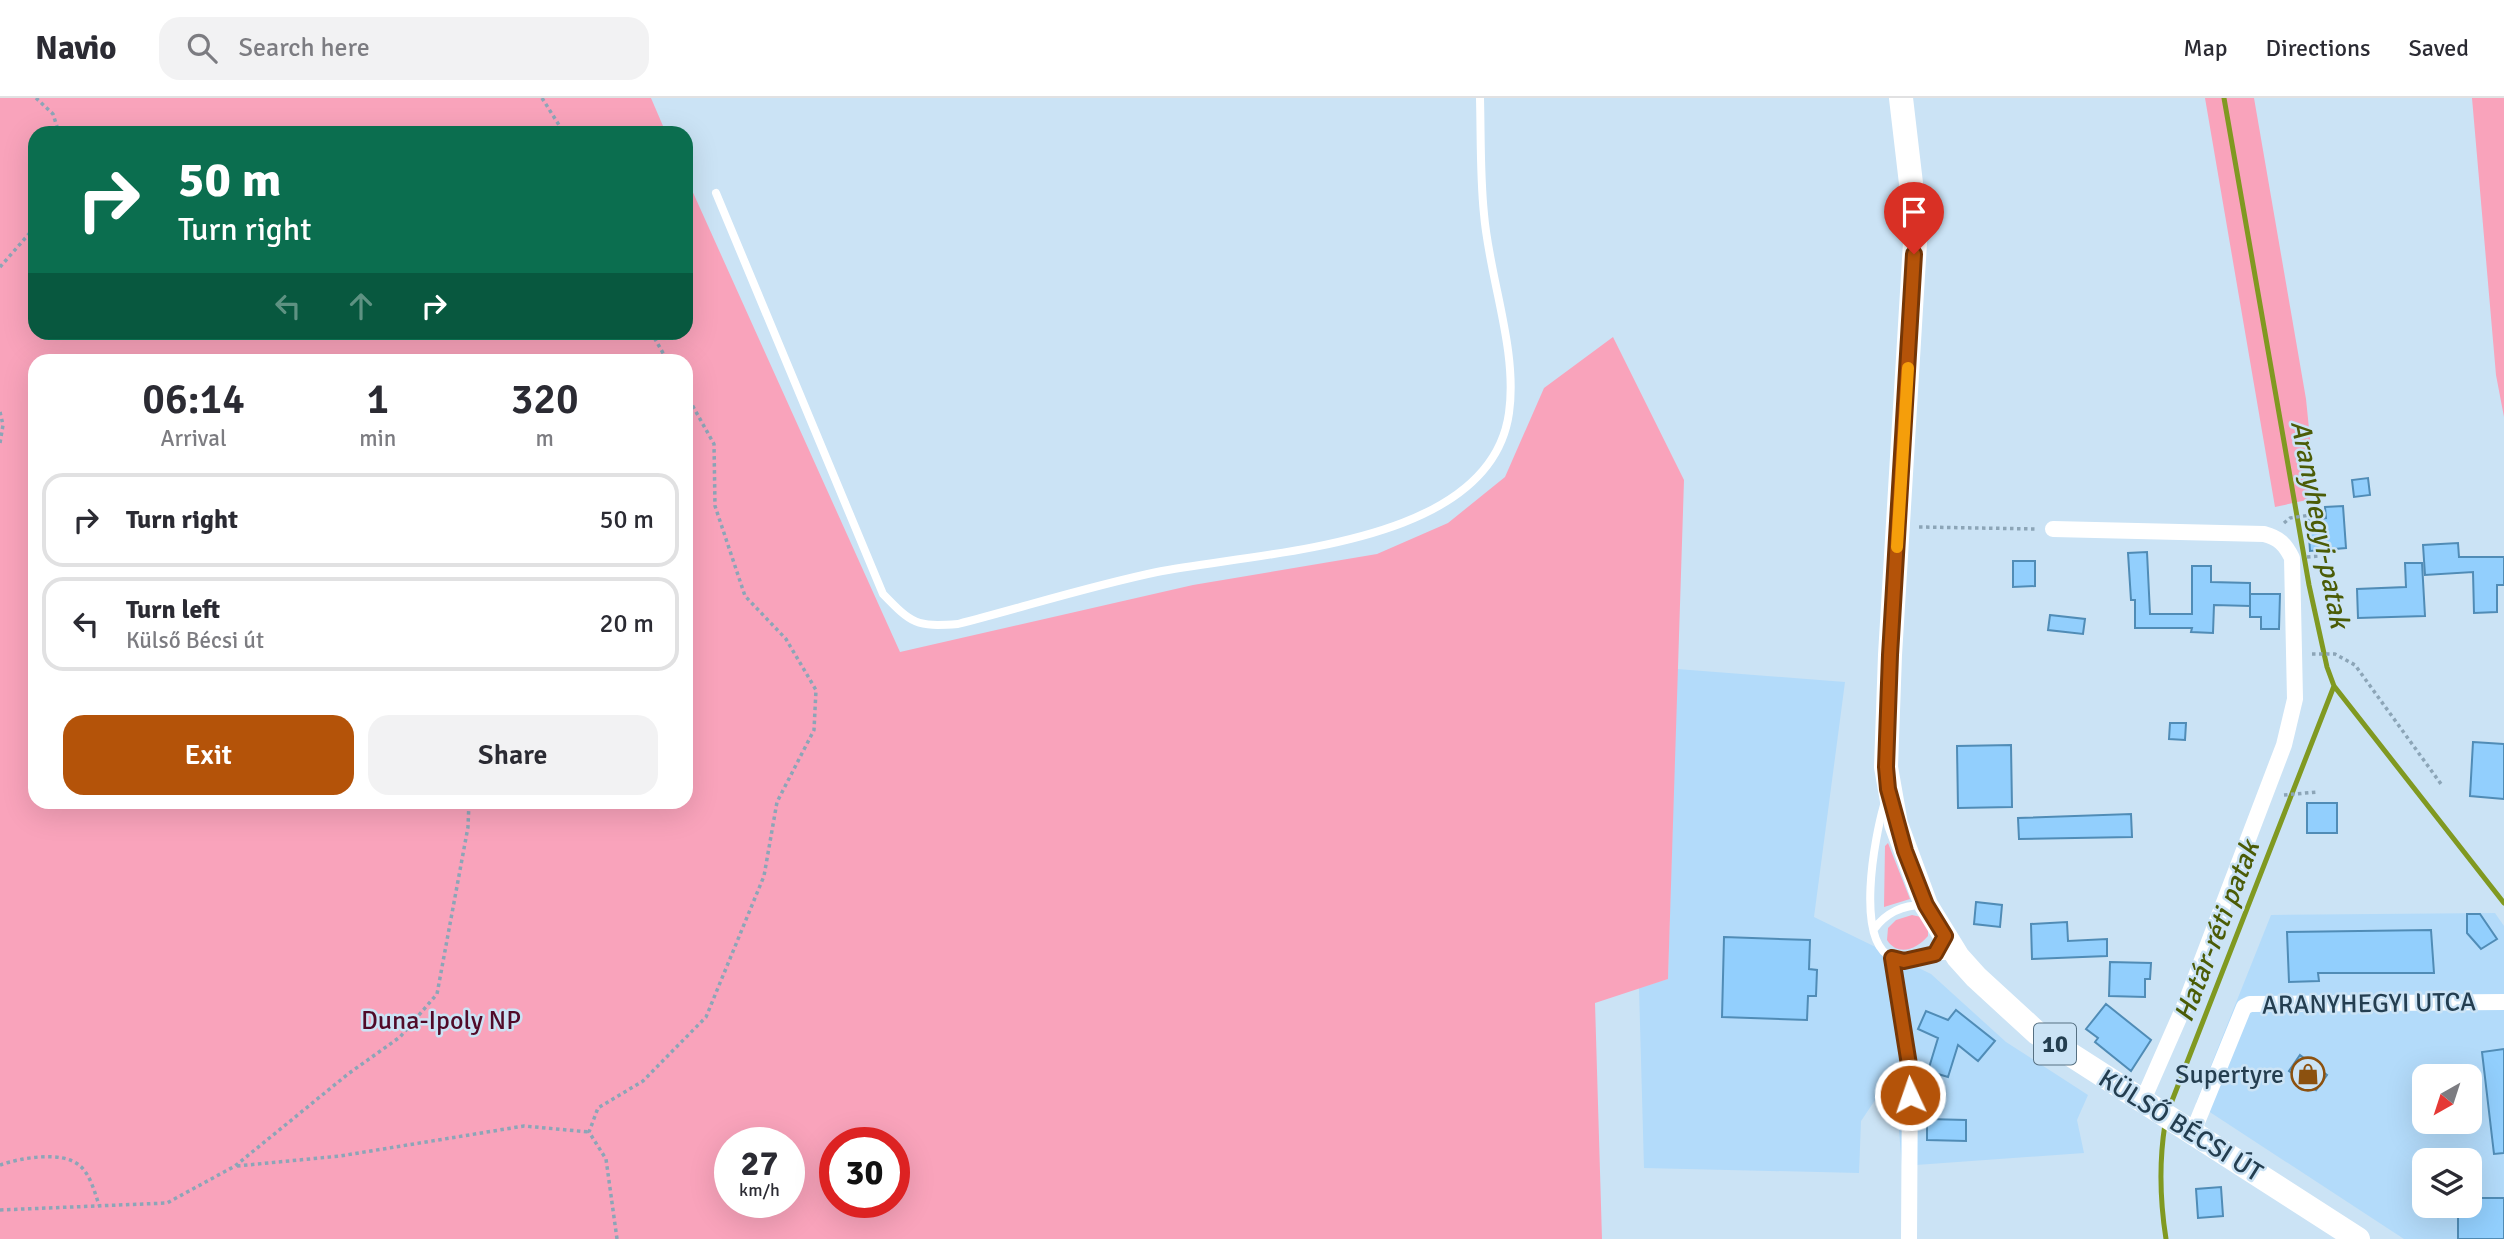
<!DOCTYPE html>
<html lang="en">
<head>
<meta charset="utf-8">
<style>
	body { margin:0; font-family:Signika,sans-serif; background:#f2f2f3; color:#2b2b33; height:100vh; display:flex; flex-direction:column; font-size:26px; white-space:nowrap }
	* { box-sizing:border-box; margin:0 }
	p { font-size:23px; color:#7c7c81 }
	.icon { flex:none; width:38px; height:38px; fill:none; stroke:currentColor; stroke-width:2; stroke-linecap:round; stroke-linejoin:round }
	.map { position:relative; flex:1; overflow:hidden }
	.side { position:absolute; left:28px; top:256px; width:665px; height:455px; display:flex; flex-direction:column; background:#fff; border-radius:21px; box-shadow:0 7px 28px #0002 }
	.side>* { flex:none }
	.guide { position:absolute; left:28px; top:28px; width:665px; height:214px; border-radius:21px; box-shadow:0 7px 28px #0002; background:#0b6e4f; color:#fff; overflow:hidden }
	.needle { width:46px; rotate:219deg }
	.fabs { position:absolute; left:2412px; top:966px; display:grid; gap:14px }
	.fabs a { display:grid; place-items:center; width:70px; height:70px; border-radius:14px; background:#fff; box-shadow:0 7px 28px #0002; font-size:35px }
	.speed { position:absolute; left:714px; top:1029px; display:flex; gap:14px; font-size:35px; font-weight:700; text-align:center }
	.speed>* { display:grid; place-content:center; width:91px; height:91px; border-radius:50%; background:#fff; box-shadow:0 7px 28px #0002; line-height:1 }
	.speed small { font-size:18px; font-weight:400 }
	.speed .limit { border:10px solid #d22; background:#fff; color:#111 }
	.pin { position:absolute; display:grid; place-items:center; width:60px; height:60px; color:#fff; margin:-72px -30px; border-radius:50% 50% 50% 0; rotate:-45deg; box-shadow:0 0 7px #0007 }
	.pin .icon { rotate:45deg }
	.me { position:absolute; width:77px; margin:-38px; rotate:357deg; stroke-linejoin:round; filter:drop-shadow(0 0 5px #0008) }
	.turn { display:flex; align-items:center; gap:24px; height:147px; padding:0 35px; font-size:32px }
	.turn .icon { width:91px; height:91px; stroke-width:2.5 }
	.turn b { display:block; font-size:49px; line-height:60px }
	.lanes { display:flex; align-items:center; height:66px; padding:0 35px; background:#0003; justify-content:center; gap:35px; direction:ltr }
	.lanes .off { opacity:.35 }
	.eta { display:flex; justify-content:space-evenly; align-items:center; height:119px; text-align:center }
	.eta b { font-size:42px; font-weight:600; line-height:49px }
	.button { display:flex; gap:14px; margin-top:auto; padding:14px 35px }
	.button a { flex:1; height:80px; border-radius:21px; background:#b45309; color:#fff; font-size:28px; font-weight:600; line-height:80px; text-align:center }
	.button a+a { background:#f2f2f3; color:#2b2b33 }
	ul { padding:0; list-style:none }
	li { display:flex; align-items:center; gap:21px; height:94px; margin:0 14px 10px; padding:0 21px; border:4px solid #e1e1e2; border-radius:21px }
	li div { flex:1 }
	li b { display:block; font-size:26px }
	li em { font-style:normal }
	header { display:flex; align-items:center; gap:42px; box-sizing:border-box; height:98px; padding:0 35px; background:#fff; border-bottom:2px solid #e1e1e2 }
	header strong { font-size:33px }
	nav { display:flex; gap:38px; margin-inline-start:auto; font-size:24px }
	.search { width:490px; height:63px; background:#f2f2f3; display:flex; align-items:center; gap:18px; box-sizing:border-box; padding:0 24px; border-radius:21px; color:#7c7c81; font-size:26px }
	.map>svg:first-child { display:block }
</style>
</head>
<body>
<header>
<strong>Navio</strong>
<div class="search"><svg class="icon" aria-label="search" viewBox="0 0 24 24"><circle cx="10" cy="10" r="6"/><path d="M15 15l6 6"/></svg>Search here</div>
<nav><a>Map</a><a>Directions</a><a>Saved</a></nav>
</header>
<div class="map">
<svg width="2504" height="1141" viewBox="0 0 2504 1141">
	<rect width="100%" height="100%" fill="#cbe3f5"/>
	<path fill="#b3dbfa" fill-rule="evenodd" d="M1677,571L1845,584L1814,819L1931,876L2006,944L2088,997L2077,1022L2084,1055L1902,1068L1894,974L1861,1023L1859,1075L1644,1070L1639,890L1668,881Z
		M2495,815L2504,828V1141H2404L2196,1005L2271,817ZM2424,978H2469V1024H2424ZM2424,1062H2469V1108H2424Z"/>
	<path fill="#f9a3bb" fill-rule="evenodd" d="M0,0H651L666,35H35V234H686V79L900,554L1193,487L1377,456L1448,425L1505,379L1544,290L1613,239L1684,382L1668,881L1595,905L1602,1141H0ZM686,262V704H35V262ZM730,1045H789V1104H730ZM835,1045H894V1104H835Z
		M2205,0H2254L2306,301L2316,400L2275,409Z
		M2472,0H2504V319L2496,277Z
		M1888,745L1910,801L1884,809L1885,748Z
		M1912,817L1921,819L1928,831V838C1917,851 1898,859 1887,842L1888,830L1896,822Z"/>
	<g fill="none" stroke-linecap="round" stroke-linejoin="round">
		<path stroke="#809921" stroke-width="5" d="M2224,0L2309,487L2327,569L2334,588L2504,805
			M2168,1013L2334,588
			M2165,1026C2159,1064 2160,1103 2166,1141"/>
	</g>
	<path fill="#92cffd" stroke="#508cb6" stroke-width="2" d="M2368,380L2370,397L2354,399L2352,382Z
		M2343,408L2346,450L2310,453L2308,422L2326,420L2325,409Z
		M2458,445L2459,459H2504V487H2497V514L2474,515L2473,474L2425,477L2423,447Z
		M2147,454L2150,516H2192V468H2211V484L2250,485V508L2214,507L2213,535L2191,534L2192,530H2135V502H2131L2128,455Z
		M2013,463H2035V488L2013,489Z
		M2405,465H2422L2425,518L2358,520L2357,491L2406,489Z
		M2250,496H2280L2279,531H2261V519H2250Z
		M2050,517L2085,521L2083,536L2048,532Z
		M2170,625H2186L2185,642L2169,641Z
		M2473,644L2504,646V701L2470,698Z
		M2011,647L2012,709L1958,710L1957,648Z
		M2307,705H2337V735H2307Z
		M2131,716L2132,739L2019,741L2018,720Z
		M1976,804L2002,807L2000,829L1974,826Z
		M2467,816H2480L2497,841L2481,851L2467,835Z
		M2067,824L2068,843L2107,841V858L2032,861L2031,826Z
		M2431,832L2434,875H2318L2319,883L2289,884L2287,834Z
		M1724,839L1810,842L1809,871L1817,872L1816,898H1808L1807,922L1722,919Z
		M2110,864L2151,865L2150,881H2145V899L2109,898Z
		M2106,906L2151,942L2131,973L2095,944L2098,940L2086,931Z
		M1956,912L1995,943L1978,963L1958,947L1948,979L1928,973L1938,940L1918,931L1926,913L1948,922Z
		M2504,951V1055L2494,1056L2482,954Z
		M2300,957L2327,977L2316,992L2289,973Z
		M1927,1021L1966,1022V1043L1927,1042Z
		M2221,1089L2223,1118L2198,1120L2196,1091Z
		M2469,1100H2504V1141H2458V1108H2469Z"/>
	<g fill="none" stroke-linecap="round" stroke-linejoin="round">
		<path stroke="#8ca5b7" stroke-width="3.5" stroke-dasharray="3.5 3.5" stroke-linecap="butt" d="M36,0L53,16L59,35
			M542,0L564,35
			M0,169L35,129
			M651,234L667,262
			M0,314L3,327L0,345
			M2284,425L2290,420L2311,417
			M1919,429L2037,431
			M2307,459L2319,458
			M2312,556H2335L2355,567L2441,686
			M2284,697L2317,694
			M0,1067C20,1060 63,1052 80,1068C90,1076 95,1095 99,1107
			M237,1068L340,1058L524,1028L589,1034
			M0,1112L167,1105L235,1068L348,976L400,939L437,896L468,729L469,704
			M617,1141L606,1061L589,1034L598,1010L643,983L706,919L764,778L777,704L814,632L816,592L786,541L745,498L715,408L714,346L686,296"/>
		<path stroke="#fff" stroke-width="8" d="M716,95L883,496C912,526 916,529 958,526C1024,509 1090,488 1157,474C1260,453 1490,450 1509,315C1518,252 1489,179 1484,116C1480,78 1481,38 1480,0
			M1884,707C1875,738 1854,845 1893,860C1911,867 1933,856 1952,858
			M1874,831C1886,815 1903,807 1923,807"/>
		<path stroke="#fff" stroke-width="16" d="M2053,431L2264,436C2279,440 2285,446 2292,460L2295,601L2284,647L2186,904L2143,1002
			M1892,860L1910,973L1909,1141
			M2193,1034L2244,909L2250,906L2504,904"/>
		<path stroke="#fff" stroke-width="24" d="M1901,0L1916,128L1890,557L1886,669L1896,726L1926,807L1958,859L1976,879L2037,935L2358,1141"/>
	</g>
	<g fill="none" stroke-linecap="round" stroke-linejoin="round">
		<defs>
			<path id="route" d="M1910,997V973L1892,860L1904,863L1935,856L1945,838L1926,807L1905,753L1888,691L1886,669L1890,557L1914,156"/>
		</defs>
		<use href="#route" stroke="#753606" stroke-width="18"/>
		<use href="#route" stroke="#b45309" stroke-width="12"/>
		<path stroke="#f59e0b" stroke-width="12" d="M1897,449L1908,270"/>
	</g>
	<defs>
		<symbol id="shop-ring" viewBox="-11 -11 22 22"><circle r="9.5" fill="#cbe3f5" stroke="#8c510f" stroke-width="1.5"/><path d="M-5-2.5h2.3a2.7 3.5 0 0 1 5.4 0H5L5.5 6h-11ZM-1.5-2.5h3a1.5 2.3 0 0 0-3 0Z" fill="#8c510f"/></symbol>
	</defs>
	<g fill-rule="evenodd">
		<use href="#shop-ring" x="2289" y="957" width="38" height="38"/>
	</g>
	<g text-anchor="middle" stroke-width="5" stroke-linejoin="round" paint-order="stroke">
		<rect fill="#cbe3f5" stroke="#567082" stroke-width="2" x="2034" y="925.5" width="42" height="41" rx="5"/>
		<g font-size="24" font-weight="bold" fill="#243e50">
			<text x="2055" y="954">10</text>
		</g>
		<g font-size="26" fill="#243e50" stroke="#cbe3f5">
			<text transform="translate(2369 905) rotate(-1)" y="9">ARANYHEGYI UTCA</text>
			<text transform="translate(2181 1027) rotate(32)" y="9">KÜLSŐ BÉCSI ÚT</text>
		</g>
		<g font-size="26" fill="#510a28" stroke="#cbe3f5">
			<text x="441" y="931">Duna-Ipoly NP</text>
		</g>
		<g font-size="26" fill="#243e50" stroke="#cbe3f5" text-anchor="end">
			<text x="2284" y="985">Supertyre</text>
		</g>
		<g font-size="28" font-style="italic" fill="#4b5c07" stroke="#cbe3f5">
			<text transform="translate(2321 426) rotate(79)" y="10">Aranyhegyi-patak</text>
			<text transform="translate(2216 833) rotate(-69)" y="10">Határ-réti patak</text>
		</g>
	</g>
</svg>
<div class="fabs">
<a><svg class="needle" viewBox="-14 -14 28 28"><path d="M0-13l5 13h-10z" fill="#e53935"/><path d="M0 13l5-13h-10z" fill="#7c7c81"/></svg></a>
<a><svg class="icon" aria-label="layers" viewBox="0 0 24 24"><path d="M12 4l9 5-9 5-9-5zM3 14l9 5 9-5"/></svg></a>
</div>
<div class="speed"><div>27<small>km/h</small></div><div class="limit">30</div></div>
<div class="pin" style="left:1914px;top:156px;background:#d93025"><svg class="icon" aria-label="arrive" viewBox="0 0 24 24"><path d="M6 21V4h12l-3 4 3 4H6"/></svg></div>
<svg class="me" style="left:1910px;top:997px" viewBox="-20 -20 40 40"><circle r="17" fill="#b45309" stroke="#fff" stroke-width="3"/><path d="M0-11L8 9 0 5-8 9z" fill="#fff"/></svg>
<div class="guide">
<div class="turn"><svg class="icon" aria-label="right" viewBox="0 0 24 24"><path d="M7 20v-9h11M14 6l5 5-5 5"/></svg><div><b>50 m</b>Turn right</div></div>
<div class="lanes"><svg class="icon off" aria-label="left" viewBox="0 0 24 24"><path d="M17 20v-9H6M10 6l-5 5 5 5"/></svg><svg class="icon off" aria-label="ahead" viewBox="0 0 24 24"><path d="M12 20V5M6 11l6-6 6 6"/></svg><svg class="icon" aria-label="right" viewBox="0 0 24 24"><path d="M7 20v-9h11M14 6l5 5-5 5"/></svg></div>
</div>
<section class="side">
<div class="eta">
<div><b>06:14</b><p>Arrival</p></div>
<div><b>1</b><p>min</p></div>
<div><b>320</b><p>m</p></div>
</div>
<ul>
<li><svg class="icon" aria-label="right" viewBox="0 0 24 24"><path d="M7 20v-9h11M14 6l5 5-5 5"/></svg><div><b>Turn right</b></div><em>50 m</em></li>
<li><svg class="icon" aria-label="left" viewBox="0 0 24 24"><path d="M17 20v-9H6M10 6l-5 5 5 5"/></svg><div><b>Turn left</b><p>Külső Bécsi út</p></div><em>20 m</em></li>
</ul>
<div class="button"><a>Exit</a><a>Share</a></div>
</section>
</div>
</body>
</html>
